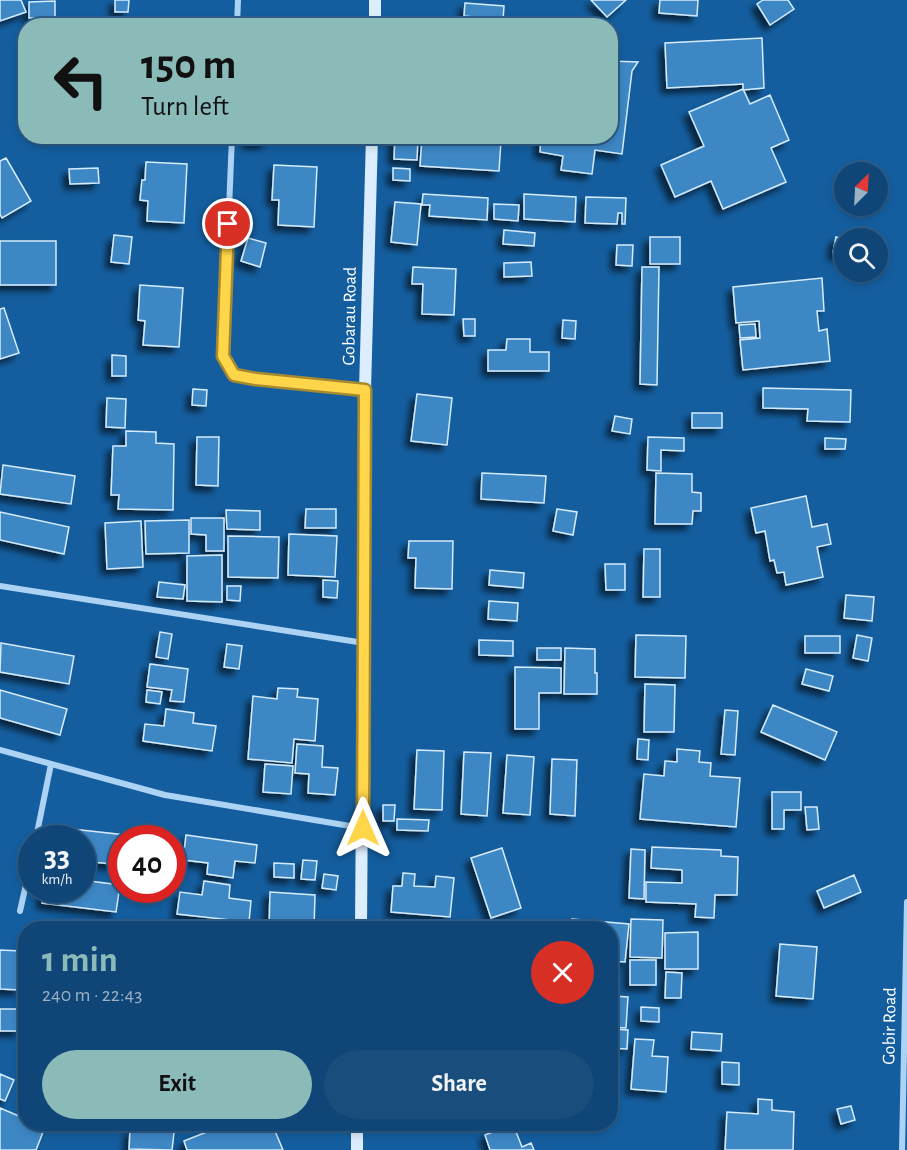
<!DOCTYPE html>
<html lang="en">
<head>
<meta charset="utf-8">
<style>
	body { margin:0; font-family:"Alegreya Sans",sans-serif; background:#184d7c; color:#f1f3f6; height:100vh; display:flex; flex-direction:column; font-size:22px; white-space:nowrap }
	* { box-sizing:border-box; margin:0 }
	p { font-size:20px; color:#9bb1c6 }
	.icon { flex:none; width:33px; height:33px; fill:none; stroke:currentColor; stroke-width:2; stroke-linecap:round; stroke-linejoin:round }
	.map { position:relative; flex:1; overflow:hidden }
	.panel { position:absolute; left:18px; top:921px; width:600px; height:210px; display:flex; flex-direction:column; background:#0f4677; border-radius:24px; box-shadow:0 3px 9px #0003,0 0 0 2px #2f5e89 }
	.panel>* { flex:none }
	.guide { position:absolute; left:18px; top:18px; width:600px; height:126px; border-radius:24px; box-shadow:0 3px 9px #0003,0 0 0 2px #2f5e89; background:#8bbbb9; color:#111; overflow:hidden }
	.needle { width:39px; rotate:24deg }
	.tools { position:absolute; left:834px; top:162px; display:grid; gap:12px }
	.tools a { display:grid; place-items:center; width:54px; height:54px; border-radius:50%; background:#0f4677; box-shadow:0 3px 9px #0003,0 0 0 2px #2f5e89; font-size:30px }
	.speed { position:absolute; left:18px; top:825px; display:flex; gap:12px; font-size:30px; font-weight:700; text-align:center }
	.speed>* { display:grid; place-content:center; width:78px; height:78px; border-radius:50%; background:#0f4677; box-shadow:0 3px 9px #0003,0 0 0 2px #2f5e89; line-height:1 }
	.speed small { font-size:15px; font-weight:400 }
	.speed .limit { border:9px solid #d22; background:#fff; color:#111 }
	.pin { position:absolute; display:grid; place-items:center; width:51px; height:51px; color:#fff; margin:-26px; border:3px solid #fff; border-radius:50%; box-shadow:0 2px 6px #0007 }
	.me { position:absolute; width:66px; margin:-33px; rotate:0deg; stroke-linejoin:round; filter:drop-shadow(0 0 4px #0008) }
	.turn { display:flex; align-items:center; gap:21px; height:126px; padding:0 24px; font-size:27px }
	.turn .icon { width:78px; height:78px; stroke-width:2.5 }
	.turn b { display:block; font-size:42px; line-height:51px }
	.round { display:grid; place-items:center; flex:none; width:63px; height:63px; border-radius:32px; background:#184d7c }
	.headline { display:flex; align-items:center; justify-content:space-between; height:102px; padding:0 24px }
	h1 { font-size:36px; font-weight:600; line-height:45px; color:#8bbbb9 }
	.button { display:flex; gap:12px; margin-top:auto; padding:12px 24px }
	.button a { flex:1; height:69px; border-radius:36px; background:#8bbbb9; color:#111; font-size:24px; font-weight:600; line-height:69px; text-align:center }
	.button a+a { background:#184d7c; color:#f1f3f6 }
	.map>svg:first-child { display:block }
</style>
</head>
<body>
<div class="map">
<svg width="907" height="1150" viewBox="0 0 907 1150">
	<defs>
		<filter id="shadow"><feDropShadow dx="-5.5" dy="5.5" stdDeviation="3" flood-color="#0009"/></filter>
	</defs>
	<rect width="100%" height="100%" fill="#145e9f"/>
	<path fill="#3d87c5" stroke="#d4ebfd" stroke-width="1.5" filter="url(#shadow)" d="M0,0H21L26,12L0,21Z
		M115,0H129L128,12H115Z
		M591,0H626L607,17Z
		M660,0H698L697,16L659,13Z
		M763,0H788L794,9L770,25L757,4Z
		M55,1V18H29V2Z
		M465,3L504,6L503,20L464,16Z
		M762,38L764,88L743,90V84L667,88L665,43Z
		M610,61L638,62L632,71L622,154L595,150L592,174L561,170L563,156L540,152L541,136H610Z
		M743,89L750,104L770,95L789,140L771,148L786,182L723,209L711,181L675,197L661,165L704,146L689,112Z
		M248,136H267V143H248Z
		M395,136H418L417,160L394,159Z
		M422,137L501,141L499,171L420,166Z
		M6,158L31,201L2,218L0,214V161Z
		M146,162L187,164L184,223L147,221L148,201L140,200L142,180H145Z
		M274,165L317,167L314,227L278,225L279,200H272Z
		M98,168L99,183L70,184L69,169Z
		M393,168L410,169V181L393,180Z
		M423,194L488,198L487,220L429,216L430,205H422Z
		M524,194L576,197L575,222L524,219Z
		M586,197L626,198L625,224H622V213H618L617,224L585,223Z
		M395,202L421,204L417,245L391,242Z
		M494,204L519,205L518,221L494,219Z
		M504,230L535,233L534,246L503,244Z
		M114,235L132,237L129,264L111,262Z
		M650,237H680V264H650Z
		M836,237L844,239V256L833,253Z
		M248,238L266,243L260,267L241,261Z
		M0,241H56V285H0Z
		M617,245H633L632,266L616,265Z
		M531,262L532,276L504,277V263Z
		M413,267L456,269L454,315L422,314L423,284H412Z
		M642,267H659L657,385L640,384Z
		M822,278L824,311H817L819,331L827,329L830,361L743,370L740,340L760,338L759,321L736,323L733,287Z
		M140,285L183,288L179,347L143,345L145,321L138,320Z
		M4,308L19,353L0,359V309Z
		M463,319H475V336H464Z
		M563,320L576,321L575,339L562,338Z
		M755,324L756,337L740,338L739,325Z
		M507,339H530V352H549V371H488V350H506Z
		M112,355L126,356V376H112Z
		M763,388L851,390L850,422L807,421L808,409L763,408Z
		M193,389L207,390L206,406L192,405Z
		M417,394L452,398L447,445L411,441Z
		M107,398L126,399L125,428L106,427Z
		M692,413H722V428H692Z
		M615,416L632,419L630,434L612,431Z
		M126,431L156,432V443L174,444L173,510L118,509L119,495H111L113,446H126Z
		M197,437H219L218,486L196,485Z
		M648,437L684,438V451L661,450V471L647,470Z
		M825,438L846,439L845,449H825Z
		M3,465L75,476L71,504L0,494Z
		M482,473L546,476L544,503L481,499Z
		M656,473L692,474V492L701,493V511H693L692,524H655Z
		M806,496L812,527L827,524L831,544L817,547L823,577L786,585L784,572L777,573L774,560L770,561L765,531L756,533L751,508Z
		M306,509H336V528H305Z
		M557,509L577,512L573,535L553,531Z
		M226,510L260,511V530L227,529Z
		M0,512L69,527L64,554L0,540Z
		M191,518H224V551H206V535L191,534Z
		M189,520V553L146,554L145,521Z
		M141,521L143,567L107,569L105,523Z
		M289,534L337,536L335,577L288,575Z
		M228,536L279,537L278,578L228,577Z
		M409,541H453L452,589L415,588L416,558H408Z
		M644,549H660V597H643Z
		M222,555V602L187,601V556Z
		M605,564H625V590H606Z
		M490,570L524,573L523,588L489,585Z
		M323,580L338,581L337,598L323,597Z
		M159,582L185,585L183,599L157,597Z
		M227,586H241L240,601L227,600Z
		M846,595L874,597L872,621L844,618Z
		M489,601L518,603L517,621L488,619Z
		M160,632L172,634L168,659L156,657Z
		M636,635L686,636L685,678L635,677Z
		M857,635L872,638L868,661L853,658Z
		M805,636H840V653H805Z
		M479,640L513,641V656L479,655Z
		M1,643L74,656L69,684L0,672Z
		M227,644L242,646L239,669L224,667Z
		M537,648H561V660H537Z
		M565,648L595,649V673H597V694H564Z
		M150,664L188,669L184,702L170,701L172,690L147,687Z
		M515,667L561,668V693H539V729H515Z
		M806,669L833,676L829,691L802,684Z
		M645,684L675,685L674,732H644Z
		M278,688L298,689L297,697L318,699L315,741L294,739L292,763L248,759L253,696L277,699Z
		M0,690L67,709L60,735L0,718Z
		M147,690L162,692L160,704L146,702Z
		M773,705L837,732L825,760L761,732Z
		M166,709L194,713L193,723L216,726L212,751L143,741L145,724L164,726Z
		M725,710L738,711L735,755L721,754Z
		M638,739L649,740L648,760L637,759Z
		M297,744L323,746L322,767L338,768L335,795L308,793L309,774L295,773Z
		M677,749L700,751L699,762L711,763L710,776L740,778L736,827L640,819L644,774L664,776L665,761L677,762Z
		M417,750L444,751L442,810L414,809Z
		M464,752L491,753L487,816L461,814Z
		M507,755L534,757L530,815L503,813Z
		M552,759L577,760L575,816L550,814Z
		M265,764L293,766L291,794L263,792Z
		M772,792H801V810H784V829H772Z
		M383,805H395L394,821H383Z
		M805,807H817L819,829L807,830Z
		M397,819L429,820L428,831L397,830Z
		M54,827L126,835V838H122V865L82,861V838H52Z
		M186,835L257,845L255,863L235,861L233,878L207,874L208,863L183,860Z
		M652,847L721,850V856L738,857L737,895H715L714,918L695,917L696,904L646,902V882L682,883V870L651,868Z
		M502,848L521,908L491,918L471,858Z
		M631,849L645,850L644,899L629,898Z
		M303,860L317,861L315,880L301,879Z
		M274,863L294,864V878L274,877Z
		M403,873L415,874L414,886L435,887L436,876L454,878L450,917L391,912L393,886H402Z
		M324,874L338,876L336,890L322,888Z
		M854,875L861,892L824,908L817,891Z
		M82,880L120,885L116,912L42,903L44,890H82Z
		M204,881L230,885L229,898L251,901L249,922L177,914L180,892L202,895Z
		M270,892L315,895L314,928H269Z
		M572,919L629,924L625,962L610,961V928H572Z
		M631,919L663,920L662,958L630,957Z
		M698,932V969H665V933Z
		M780,944L817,947L813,999L776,996Z
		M0,950L21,951L20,990L0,989Z
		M630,960H656V985H630Z
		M666,972L682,973L681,998H665Z
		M613,996L628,997L626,1028L610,1027Z
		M641,1007L659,1008V1022L641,1021Z
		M0,1009H20V1031H0Z
		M610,1029L628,1030L627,1049L610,1048Z
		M692,1032L722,1034L721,1051L691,1049Z
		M635,1039L654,1040L652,1056L668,1057L666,1092L631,1089Z
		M722,1062L739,1063V1085L722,1084Z
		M0,1074L14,1080L5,1101L0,1099Z
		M758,1099L772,1100V1110L794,1112L793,1150H725L727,1112L758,1114Z
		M851,1106L855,1120L841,1124L837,1109Z
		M0,1108L26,1119V1124H38L45,1127L36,1150H0Z
		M151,1124H175L172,1150L129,1149L130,1130L150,1132Z
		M227,1124H272L283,1150H187L184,1141Z
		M513,1124L522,1147L531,1143L534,1150H490L485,1135Z"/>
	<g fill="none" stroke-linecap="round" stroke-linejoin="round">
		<path stroke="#acd3f4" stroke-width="6" d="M237,26L238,0
			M232,136L223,356L234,375L256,379L365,390
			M0,586L364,643
			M0,750L165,795L362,828
			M36,838L51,764
			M20,911L32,858
			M902,1150L907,902"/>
		<path stroke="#dcedfd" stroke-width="12" d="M375,26V0
			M361,928L365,390L372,136
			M357,1150V1124"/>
	</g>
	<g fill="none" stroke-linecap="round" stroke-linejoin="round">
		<defs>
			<path id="route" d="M228,224L223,356L234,375L256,379L365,390L363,828"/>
		</defs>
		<use href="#route" stroke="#a68a30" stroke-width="15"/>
		<use href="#route" stroke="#ffd54a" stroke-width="10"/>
	</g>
	<g text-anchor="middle" stroke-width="5" stroke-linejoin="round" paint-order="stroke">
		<g font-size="18" fill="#fff" stroke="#145e9f">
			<text transform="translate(349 316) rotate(-89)" y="6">Gobarau Road</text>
			<text transform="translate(889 1026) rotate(-89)" y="6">Gobir Road</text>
		</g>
	</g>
</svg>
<div class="tools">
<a><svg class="needle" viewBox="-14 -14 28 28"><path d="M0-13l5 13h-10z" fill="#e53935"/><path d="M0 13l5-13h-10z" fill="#9bb1c6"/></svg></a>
<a><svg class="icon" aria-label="search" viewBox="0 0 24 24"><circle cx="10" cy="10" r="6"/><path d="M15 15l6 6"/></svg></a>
</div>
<div class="speed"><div>33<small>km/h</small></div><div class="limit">40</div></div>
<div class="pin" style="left:228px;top:224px;background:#d93025"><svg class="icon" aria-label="arrive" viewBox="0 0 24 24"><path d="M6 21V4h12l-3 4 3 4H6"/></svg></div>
<svg class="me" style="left:363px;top:828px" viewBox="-20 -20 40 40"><path d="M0-17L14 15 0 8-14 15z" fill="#ffd54a" stroke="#fff" stroke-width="4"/></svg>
<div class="guide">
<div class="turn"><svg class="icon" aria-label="left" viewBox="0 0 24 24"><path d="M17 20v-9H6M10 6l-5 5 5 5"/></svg><div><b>150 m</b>Turn left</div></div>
</div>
<section class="panel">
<div class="headline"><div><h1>1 min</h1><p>240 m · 22:43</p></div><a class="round" style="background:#d93025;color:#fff"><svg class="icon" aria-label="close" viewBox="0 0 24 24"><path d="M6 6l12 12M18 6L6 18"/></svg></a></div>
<div class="button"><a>Exit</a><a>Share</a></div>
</section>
</div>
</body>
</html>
